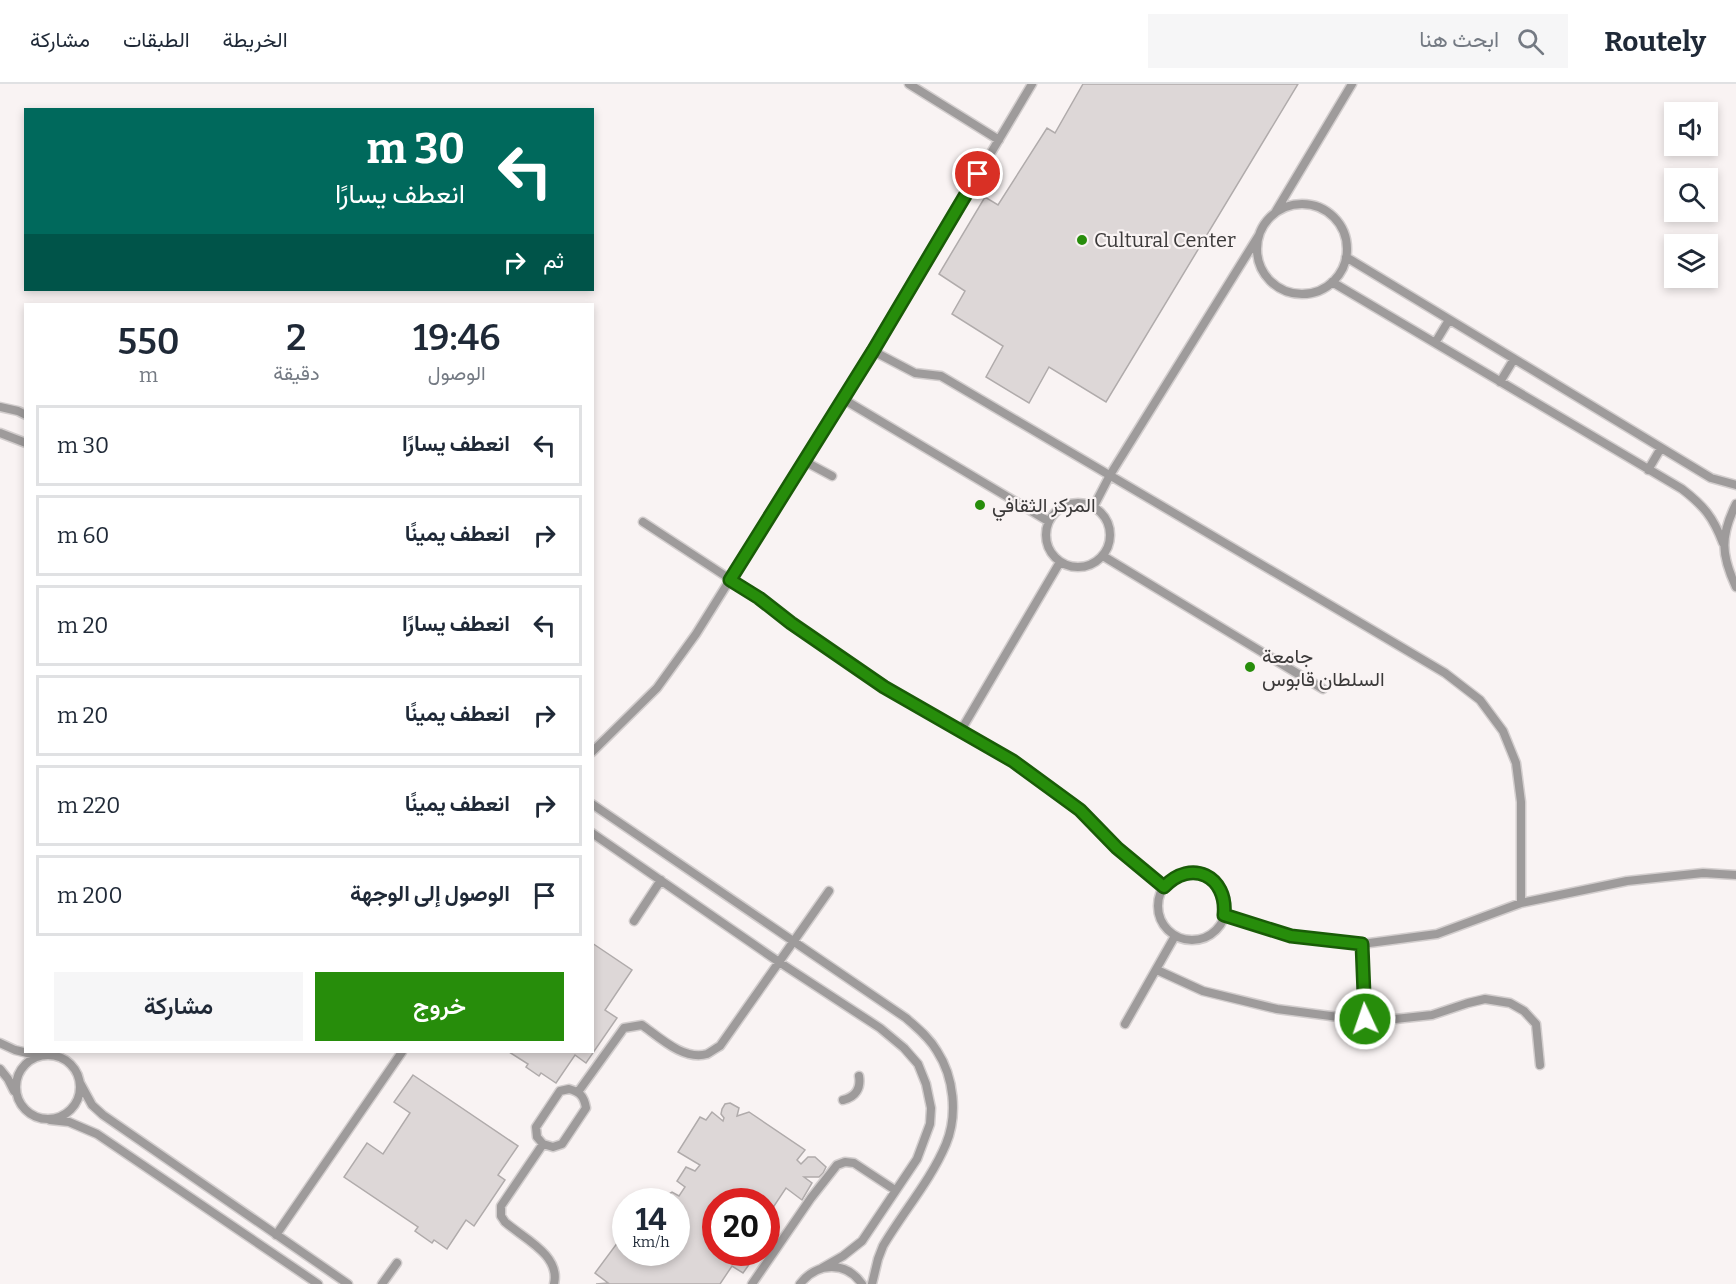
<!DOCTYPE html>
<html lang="ar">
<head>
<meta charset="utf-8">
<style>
	body { margin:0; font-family:Bitter,Vazirmatn,serif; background:#f6f6f7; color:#1f2937; direction:rtl; height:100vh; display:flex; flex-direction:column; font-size:22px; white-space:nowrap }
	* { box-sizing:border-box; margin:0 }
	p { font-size:20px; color:#747a83 }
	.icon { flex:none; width:33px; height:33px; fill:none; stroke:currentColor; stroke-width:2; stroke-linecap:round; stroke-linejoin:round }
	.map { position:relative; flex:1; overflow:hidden; direction:ltr }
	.panel { position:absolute; left:24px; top:219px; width:570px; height:750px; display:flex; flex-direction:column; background:#fff; border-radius:0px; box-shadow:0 3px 9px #0003; direction:rtl }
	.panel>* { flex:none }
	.top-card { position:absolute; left:24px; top:24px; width:570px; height:183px; border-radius:0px; box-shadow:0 3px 9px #0003; direction:rtl; background:#00695c; color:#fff; overflow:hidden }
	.tools { position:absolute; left:1664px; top:18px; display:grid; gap:12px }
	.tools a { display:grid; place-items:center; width:54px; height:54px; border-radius:0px; background:#fff; box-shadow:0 3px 9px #0003; font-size:30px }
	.speed { position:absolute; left:612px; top:1104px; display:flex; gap:12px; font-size:30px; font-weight:700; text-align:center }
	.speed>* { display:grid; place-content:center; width:78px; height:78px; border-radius:50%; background:#fff; box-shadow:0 3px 9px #0003; line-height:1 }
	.speed small { font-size:15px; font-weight:400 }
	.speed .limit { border:9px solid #d22; background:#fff; color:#111 }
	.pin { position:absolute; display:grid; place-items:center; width:51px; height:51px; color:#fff; margin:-26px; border:3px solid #fff; border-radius:50%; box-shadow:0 2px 6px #0007 }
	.me { position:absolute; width:66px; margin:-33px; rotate:357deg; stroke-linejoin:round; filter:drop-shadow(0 0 4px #0008) }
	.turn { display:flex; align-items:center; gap:21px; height:126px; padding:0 30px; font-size:27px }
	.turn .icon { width:78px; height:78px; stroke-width:2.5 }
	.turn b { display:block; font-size:42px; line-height:51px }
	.then { display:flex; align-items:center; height:57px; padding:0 30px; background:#0003; gap:12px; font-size:22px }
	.eta { display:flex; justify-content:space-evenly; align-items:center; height:102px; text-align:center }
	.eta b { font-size:36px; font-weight:600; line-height:42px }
	.primary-button { display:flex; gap:12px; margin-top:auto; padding:12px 30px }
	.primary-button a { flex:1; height:69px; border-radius:0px; background:#278d0b; color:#fff; font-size:24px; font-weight:600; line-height:69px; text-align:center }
	.primary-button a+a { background:#f6f6f7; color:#1f2937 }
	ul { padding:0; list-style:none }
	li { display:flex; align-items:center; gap:18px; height:81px; margin:0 12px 9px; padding:0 18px; border:3px solid #e0e1e3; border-radius:0px }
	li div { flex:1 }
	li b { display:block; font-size:22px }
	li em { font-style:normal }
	header { display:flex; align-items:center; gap:36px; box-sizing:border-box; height:84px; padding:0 30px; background:#fff; border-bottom:2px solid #e0e1e3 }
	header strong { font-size:28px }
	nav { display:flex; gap:33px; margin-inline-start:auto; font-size:21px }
	.search { width:420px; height:54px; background:#f6f6f7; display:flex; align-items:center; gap:15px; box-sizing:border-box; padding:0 21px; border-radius:0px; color:#747a83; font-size:22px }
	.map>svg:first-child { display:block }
</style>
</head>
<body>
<header>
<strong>Routely</strong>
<div class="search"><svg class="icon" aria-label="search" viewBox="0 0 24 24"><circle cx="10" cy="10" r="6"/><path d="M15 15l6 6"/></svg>ابحث هنا</div>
<nav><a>الخريطة</a><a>الطبقات</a><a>مشاركة</a></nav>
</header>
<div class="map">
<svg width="1736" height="1200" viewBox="0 0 1736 1200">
	<rect width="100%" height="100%" fill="#f9f3f3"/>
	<path fill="#ddd7d7" stroke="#b0abab" stroke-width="1.5" d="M1083,0H1298L1106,318L1049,283L1029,319L986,293L1003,262L952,230L965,207L939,190L985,113L998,121L1047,44L1055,49Z
		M592,859L632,886L605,926L617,934L586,979L575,971L556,999L541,989L539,992L526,983L528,980L509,968H592Z
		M413,991L518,1062L498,1091L505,1096L474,1142L466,1136L447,1165L434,1156L432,1159L415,1147L418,1143L344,1093L367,1059L383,1070L410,1029L394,1018Z
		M730,1019L739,1024L737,1032L749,1028L805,1066L797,1076L801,1080L808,1073H815L826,1083L823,1089L819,1093H804L812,1099L802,1116L786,1104L766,1134V1118H716V1168H758L743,1189L732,1182L720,1200H596L608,1199L595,1189L618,1158L626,1164V1168H676V1118H662L664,1113L672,1108L679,1112L685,1103L677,1097L686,1083L695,1087L700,1081L678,1068L700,1033L706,1036L712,1028L723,1037L724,1034L721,1030L722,1025L725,1020Z"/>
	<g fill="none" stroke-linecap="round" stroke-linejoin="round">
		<defs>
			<path id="lane" d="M909,0L999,56
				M1257 165a45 45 0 1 1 90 0a45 45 0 1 1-90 0Z
				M1276,127L1352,0
				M1346,173L1711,394L1736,401
				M1332,198L1682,405C1704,422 1713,433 1723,459
				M1435,259L1449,236
				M873,267L915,289L941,292L1364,541L1445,589L1480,616L1503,647L1516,679L1521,718V819
				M1500,298L1514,275
				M843,315L1048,437
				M0,323L18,327L26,331
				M0,349L26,359
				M804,377L832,392
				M1648,386L1661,364
				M1046 451a32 32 0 1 1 64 0a32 32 0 1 1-64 0Z
				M1736,420C1720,452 1721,471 1736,503
				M1094,422L1110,391L1259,151
				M643,438L759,514L791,539L884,603L1013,677L1080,727L1117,764L1164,803
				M1103,472L1323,605
				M960,648L1060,478
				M592,668L657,604L696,550L873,267L1032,0
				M592,720L906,934C917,944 929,953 937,967C954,993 958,1031 946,1060C931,1096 903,1128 883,1162L878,1175L872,1200
				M592,749L779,878L880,944L904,964L918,980L926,1000L931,1024L930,1040L917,1075L862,1157L843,1172L822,1184
				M1158 822a34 34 0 1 1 68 0a34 34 0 1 1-68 0Z
				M1225,831L1291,852L1362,860L1437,850L1521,819L1627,797L1703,789L1736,791
				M634,837L661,796
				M1362,860L1365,935
				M1157,886L1203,907L1277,925L1346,934L1395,935L1432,931L1468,919L1485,915L1510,919L1524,927L1536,940L1540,981
				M1125,940L1175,852
				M0,959L15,966L40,972
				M16 1003a32 32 0 1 1 64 0a32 32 0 1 1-64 0Z
				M0,985L8,995L14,1007
				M80,999L92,1021L103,1031L348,1200
				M569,1005C580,1008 584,1012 586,1024L562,1060L553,1063L543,1060L537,1053L536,1043L560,1007Z
				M578,1008L624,944L642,941C659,953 684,977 707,970C711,968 716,964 720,962L829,807
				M843,1016C856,1013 861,1004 859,992
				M50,1036L69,1038L97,1050L318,1200
				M543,1060L501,1122V1132L505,1138C523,1154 561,1171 554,1200
				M276,1151L402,968
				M382,1200L397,1179
				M752,1200L811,1114L837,1081L845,1078L854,1079L895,1106
				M800,1200C817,1178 846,1177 862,1200"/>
		</defs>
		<use href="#lane" stroke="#d3cece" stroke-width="11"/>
		<use href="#lane" stroke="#9e9b9b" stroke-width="8"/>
	</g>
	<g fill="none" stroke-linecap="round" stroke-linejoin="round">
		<defs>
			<path id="route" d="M978,90L873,267L730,496L759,514L791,539L884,603L1013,677L1080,726L1117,764L1164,803C1191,774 1228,792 1224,831L1291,852L1362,860L1365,935"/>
		</defs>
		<use href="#route" stroke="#195c07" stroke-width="15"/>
		<use href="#route" stroke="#278d0b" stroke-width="10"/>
	</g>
	<g fill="#278d0b" stroke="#f9f3f3" stroke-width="2">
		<circle cx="1082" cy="156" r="6"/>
		<circle cx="980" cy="421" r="6"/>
		<circle cx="1250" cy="583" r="6"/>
	</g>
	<g text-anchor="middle" stroke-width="4.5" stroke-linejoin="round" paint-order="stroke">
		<g font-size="20" fill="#3b3939" stroke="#f9f3f3" text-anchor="start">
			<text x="1094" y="163">Cultural Center</text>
			<text x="992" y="428">المركز الثقافي</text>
			<text x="1262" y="579">جامعة<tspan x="1262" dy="23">السلطان قابوس</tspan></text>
		</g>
	</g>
</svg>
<div class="tools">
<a><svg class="icon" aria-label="sound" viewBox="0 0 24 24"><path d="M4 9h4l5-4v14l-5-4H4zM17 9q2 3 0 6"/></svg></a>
<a><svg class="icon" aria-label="search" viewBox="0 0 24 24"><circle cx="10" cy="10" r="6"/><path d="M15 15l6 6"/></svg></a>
<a><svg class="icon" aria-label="layers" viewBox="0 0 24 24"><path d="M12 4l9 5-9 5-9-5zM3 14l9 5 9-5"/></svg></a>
</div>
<div class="speed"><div>14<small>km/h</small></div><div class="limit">20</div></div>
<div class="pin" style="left:978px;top:90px;background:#d93025"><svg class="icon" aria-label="arrive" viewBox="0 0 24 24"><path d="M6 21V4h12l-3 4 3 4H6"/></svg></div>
<svg class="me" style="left:1365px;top:935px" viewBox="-20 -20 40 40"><circle r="17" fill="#278d0b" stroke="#fff" stroke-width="3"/><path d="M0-11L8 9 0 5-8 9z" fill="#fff"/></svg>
<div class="top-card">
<div class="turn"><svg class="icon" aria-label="left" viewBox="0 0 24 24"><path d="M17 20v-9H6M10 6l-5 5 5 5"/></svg><div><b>30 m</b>انعطف يسارًا</div></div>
<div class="then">ثم<svg class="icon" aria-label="right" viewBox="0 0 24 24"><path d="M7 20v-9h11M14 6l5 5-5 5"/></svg></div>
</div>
<section class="panel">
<div class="eta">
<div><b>19:46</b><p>الوصول</p></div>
<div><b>2</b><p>دقيقة</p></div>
<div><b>550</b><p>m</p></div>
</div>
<ul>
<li><svg class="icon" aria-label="left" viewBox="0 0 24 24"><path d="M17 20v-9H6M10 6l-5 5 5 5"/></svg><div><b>انعطف يسارًا</b></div><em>30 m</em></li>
<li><svg class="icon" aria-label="right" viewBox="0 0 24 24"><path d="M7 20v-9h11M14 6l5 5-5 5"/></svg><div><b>انعطف يمينًا</b></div><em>60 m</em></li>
<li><svg class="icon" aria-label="left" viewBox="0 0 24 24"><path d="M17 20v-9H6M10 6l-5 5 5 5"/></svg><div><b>انعطف يسارًا</b></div><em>20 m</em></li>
<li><svg class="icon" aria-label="right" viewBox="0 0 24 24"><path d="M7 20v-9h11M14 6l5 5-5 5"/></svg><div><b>انعطف يمينًا</b></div><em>20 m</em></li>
<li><svg class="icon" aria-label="right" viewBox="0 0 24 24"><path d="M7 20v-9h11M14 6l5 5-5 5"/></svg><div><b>انعطف يمينًا</b></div><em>220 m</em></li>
<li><svg class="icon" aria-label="arrive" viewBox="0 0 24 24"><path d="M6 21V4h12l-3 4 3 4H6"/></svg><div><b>الوصول إلى الوجهة</b></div><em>200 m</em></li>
</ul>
<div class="primary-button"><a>خروج</a><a>مشاركة</a></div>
</section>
</div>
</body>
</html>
